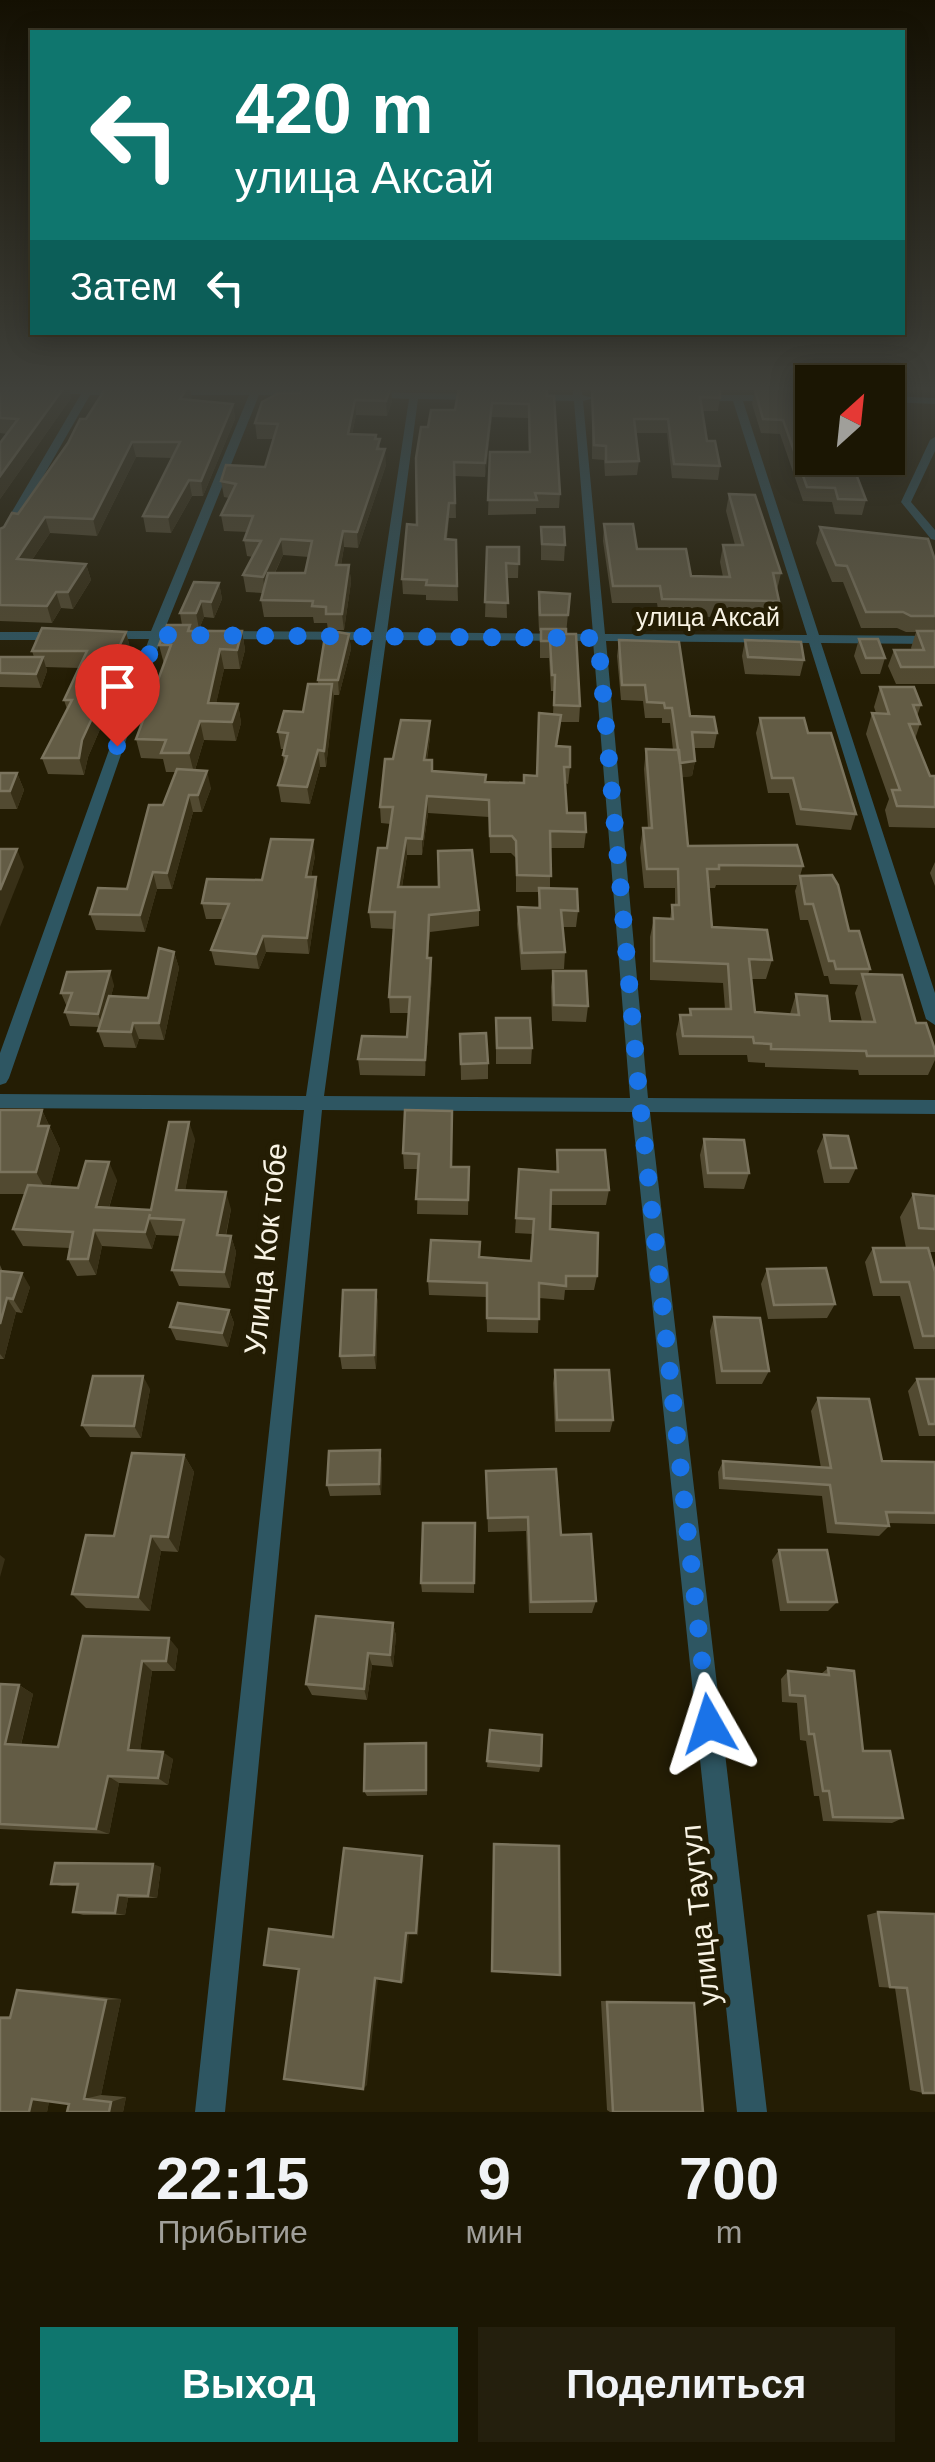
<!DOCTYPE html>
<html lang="ru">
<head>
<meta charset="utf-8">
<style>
	body { margin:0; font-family:Helvetica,sans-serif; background:#241f0d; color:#f1f3f6; height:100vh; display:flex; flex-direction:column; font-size:38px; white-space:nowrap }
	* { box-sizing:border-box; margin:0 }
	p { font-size:32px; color:#a09f9a }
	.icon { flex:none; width:55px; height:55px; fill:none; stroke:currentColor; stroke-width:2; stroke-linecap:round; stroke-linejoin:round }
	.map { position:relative; height:2112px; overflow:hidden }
	.sheet { display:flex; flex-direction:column; background:#1b1603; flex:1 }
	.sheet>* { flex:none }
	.guide { position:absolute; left:30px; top:30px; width:875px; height:305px; border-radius:0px; box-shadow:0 5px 25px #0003,0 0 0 2px #393525; background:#0f766e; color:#fff; overflow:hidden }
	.needle { width:65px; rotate:27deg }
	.buttons { position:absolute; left:795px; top:365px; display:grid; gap:20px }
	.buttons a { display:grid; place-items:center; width:110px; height:110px; border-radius:0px; background:#1b1603; box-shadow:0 5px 25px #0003,0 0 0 2px #393525; font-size:50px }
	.pin { position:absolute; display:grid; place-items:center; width:85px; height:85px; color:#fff; margin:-102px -42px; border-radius:50% 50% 50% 0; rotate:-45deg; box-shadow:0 0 10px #0007 }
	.pin .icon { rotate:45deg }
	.me { position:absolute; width:110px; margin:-55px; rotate:354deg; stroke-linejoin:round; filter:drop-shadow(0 0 8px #0008) }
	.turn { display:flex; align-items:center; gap:35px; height:210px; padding:0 40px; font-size:45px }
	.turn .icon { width:130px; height:130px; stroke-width:2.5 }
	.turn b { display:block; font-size:70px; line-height:85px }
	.then { display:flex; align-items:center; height:95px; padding:0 40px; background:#0003; gap:20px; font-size:38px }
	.eta { display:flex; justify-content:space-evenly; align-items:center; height:170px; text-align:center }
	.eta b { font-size:60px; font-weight:700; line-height:70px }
	.button { display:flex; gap:20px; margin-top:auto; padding:20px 40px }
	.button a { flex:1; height:115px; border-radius:0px; background:#0f766e; color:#fff; font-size:40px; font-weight:700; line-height:115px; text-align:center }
	.button a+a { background:#241f0d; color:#f1f3f6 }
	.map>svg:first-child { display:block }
</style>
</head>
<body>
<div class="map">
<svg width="935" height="2112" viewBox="0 0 935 2112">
	<rect width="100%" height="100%" fill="#241d04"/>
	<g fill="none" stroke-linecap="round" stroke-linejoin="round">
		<path fill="#2e5662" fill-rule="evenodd" d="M253,386H262L261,390H299L304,393L299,396L259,395L164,631H184L190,635L184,639H161L9,1078L6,1083L0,1085V1053L149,639H105L99,635L105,631H151L249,395H170L165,392L170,389L252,390Z
			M572,386H582V395L594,398L583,401L605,634L807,635L733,401H700L695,398L700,395H812V401H743L819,635L935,636V644L821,643L935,993V1025L926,1019L809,643L606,641L648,1098L935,1100V1114L650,1112L767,2112H737L632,1112L322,1110L225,2112H195L304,1110L0,1108V1094L306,1096L373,640L220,639L214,635L220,631L374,632L409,399L367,397V393L370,392L479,394L484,397L479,400L418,399L387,632L593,634L574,401L530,400L525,397L530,394L573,395ZM386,640L593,641L630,1098L324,1096Z
			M0,388L124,389L129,392L124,395H90L6,541L0,544V532L81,394H0Z
			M888,396L935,398V404L888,402Z
			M935,437V451L911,502L935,530V540L931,539L901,502L930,440Z
			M0,632H59L65,636L59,640H0Z"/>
	</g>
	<path fill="#524a31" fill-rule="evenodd" d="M0,386H68L71,398L0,499V443L7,434L0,433Z
		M302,386H396L391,388L392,401L387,416L356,415L352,434L376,435L386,465L358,548L344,547L341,565H349L351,582L344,630H328L327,623H314L313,617H264L261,600L263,593L246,592L243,575L253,557L247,556L244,540L248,532L224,531L221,515L229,498L224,497L221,481L265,467L274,439H257L255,423L300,393ZM283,555L309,557L305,573H275Z
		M460,386H547L560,494L559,508H536V514L488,515L490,452H529L528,418L492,417L485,477L455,476L456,518H449L447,539L456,540L458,601L426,600V595L403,594L402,579L417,525L428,427L455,410Z
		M597,386H716V390L720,398L718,411H702L707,441L720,466L718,480L672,478L667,433H636L639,461L637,475L605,476L604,460L592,459V391L693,390L598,389Z
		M768,386H812V458L866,500L862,515L835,514L832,502L803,501L780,434L761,433L752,404L755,390H770Z
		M888,387L889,391L899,401L896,415H888Z
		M192,399L233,404L235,419L203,496H192L171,533L146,532L143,516L172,458L136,457L97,536L50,533L32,560L86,564L91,580L73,609L61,608L52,623L0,621V529L18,514L86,419Z
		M729,494L781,573L777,590L779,601L776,618L659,616L657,603H612L603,541L604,524L637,549L691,576L723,577L720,562L723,545H735L726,511Z
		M541,527L565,545L564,561L541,560Z
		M820,527L935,560V684H896L888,666L894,650H912L911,648L916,632H906L897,628H861L843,582H832L816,543Z
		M487,547H519L518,578H506L507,618L485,617Z
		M219,583L222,599L214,618L204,617L199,629H191L242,631L245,650L240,669H224L216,703L238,704L241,723L236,741L204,740L195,770L211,788L202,812H193L172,889H157L145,932L96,930L90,914L127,889L176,772H166L163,759L141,758L136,739L164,664L159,645L182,625L180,613Z
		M539,592L570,594L566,634L580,706L579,722H560L557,746L570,767L568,784L565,783L567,813L586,832L584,848H550V888L578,911L576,927H563L565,952L564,969L521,970L517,924L518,907L538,908L539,892H516V858L511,853H490L489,817L428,813L422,855H407L402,887L479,910V926L430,932L428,958H431L432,974L425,1076L360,1075L358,1059L407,1037L409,1013H390L389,997L394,929L371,928L369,912L387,848L391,824L381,823L380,807L393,759L430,721V737L427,760L433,771L486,782L523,783L537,776L553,714L554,691H551L549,658H540V631H539L538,608Z
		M126,632L130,648L118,674L120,683L88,757L84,775L48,774L42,758L67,709L64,700L79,668L46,667L47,671L41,688L0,687V657H34L32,651Z
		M349,634L351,649L339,695H334L326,767H320L310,804L281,802L278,785L284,766L283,755L284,749H281L278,732L303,712L318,684V680Z
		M859,639L885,658L880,674H861L854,656Z
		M619,640L690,716L717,733L714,748H694L695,761L692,776L681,777L688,846L803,866L800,876L849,931L870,969L868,974L916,1023L935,1050V1060L928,1075H859L858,1070L765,1067V1063L748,1062L747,1055H679L676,1034L680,1015H689L690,1009H725L723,983L650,980V937L654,918L670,919L672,905H675V888H644L640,848L643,828H648L644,769L646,749L673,750L670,723H662V718H645L643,701L621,700L617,656ZM716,885H797L795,891L800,920H808L824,976H828L830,984L858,985L855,993L862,1022L830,1021L796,994L790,1014L755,1012L751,979H766L772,960L712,927L709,888H715Z
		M745,640L804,660L800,676L745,674L742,656Z
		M880,687L921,705L917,716L920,724L915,739L930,776H935V828L889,827L885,810L889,799L866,734L872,713H876L874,707Z
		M760,718L808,733L856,814L851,830L796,825L789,793H768L756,733Z
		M0,773H17L24,790L17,809H0Z
		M315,856L311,877L318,893L309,954L266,952L259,969L215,965L211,950L223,919H206L202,903L262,880Z
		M935,862V886L930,873Z
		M174,952L179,968L164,1040L139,1039L136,1048L104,1047L98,1031L99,1027L70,1026L65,1012L67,1007L61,993L114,985L111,996L148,998Z
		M553,971L588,1006L586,1022L552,1021L551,987Z
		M496,1018L532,1048L531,1064H496Z
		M460,1034L488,1063V1079L461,1080Z
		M0,1110H42L60,1149L50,1186L78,1188L117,1180L109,1208L151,1210L195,1139L185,1190L231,1209L226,1236H231L236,1252L230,1288L179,1286L172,1270L180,1236L156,1235L152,1249L102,1246L96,1275L77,1276L68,1259L70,1248L23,1246L13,1229L25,1194H0Z
		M405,1110L452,1167H469L468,1215L417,1214L418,1169H404L403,1153Z
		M824,1135L856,1168L849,1183H824L817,1151Z
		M704,1139L749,1173L744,1189L704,1188L700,1155Z
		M557,1150L609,1190L606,1205H551L550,1229L597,1276L594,1290H565L564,1300L539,1298L538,1333L487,1332L486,1297L429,1295L428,1281L479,1257L531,1261L533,1234L515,1233L519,1169L556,1172Z
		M913,1194L935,1196V1252H929L935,1272V1349H914L900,1296H873L865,1262L873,1248H906L900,1217Z
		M0,1265L3,1272L30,1287L22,1313L16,1312L4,1359H0Z
		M767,1269L835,1304L827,1318L768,1319L761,1284Z
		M376,1290L378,1304L376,1369H342L340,1356Z
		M229,1310L234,1323L228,1347L176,1340L170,1327Z
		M714,1317L769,1371L762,1384H716L710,1331Z
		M555,1370L613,1420L610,1432H555L553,1383Z
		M917,1379H935V1436H919L908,1391Z
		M150,1389L141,1438L90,1437L82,1425Z
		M818,1398L882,1461L935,1462V1524L888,1523L889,1526L879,1536L827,1533L822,1496L719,1489L718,1472L723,1461L821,1468L811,1411Z
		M380,1450L382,1462L381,1495L330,1496L327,1485Z
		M184,1455L194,1472L178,1552L161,1551L150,1611L86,1608L72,1594Z
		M486,1471L561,1535L596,1601L592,1613H529L526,1531L488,1532Z
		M475,1523L474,1593L422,1592L421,1583Z
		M779,1550L837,1602L828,1611H780L772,1560Z
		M393,1623L396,1636L393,1667L372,1665L367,1700L312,1695L306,1684Z
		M83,1636L178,1649L175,1671H152L140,1751L173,1759L168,1785L119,1783L109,1834L0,1829V1684L19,1685L33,1694L21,1745L58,1747Z
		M828,1668L863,1751L903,1818L892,1823L823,1821L819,1796H814L806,1741L800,1740L797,1703L782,1702L781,1679L788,1671L821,1674Z
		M490,1730L541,1766L539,1772L487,1767Z
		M427,1749V1795L367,1796L364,1791Z
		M161,1867L157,1898H128L125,1915H83L73,1912L77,1886H62L51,1884Z
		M878,1912L935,1914L923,2093L910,2090L895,1988L879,1987L867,1915Z
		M17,1990H36L121,1999L101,2095L126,2097L123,2112H67L69,2104L49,2101L47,2112H0V2016H10Z
		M601,2001L694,2003L703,2112H610L607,2110Z"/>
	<path fill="#383017" d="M65,386H68L71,398L0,499V476Z
		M188,386H190L192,399L182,414L180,399Z
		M391,386L392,401L387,416L386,401Z
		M355,400L356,415L349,449L348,434Z
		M492,403V417L485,477V463Z
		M233,404L235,419L203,496L201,481Z
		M132,442L136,457L97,536L93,519Z
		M385,449L386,465L358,548L357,532Z
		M189,480L192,496L171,533L168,517Z
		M45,517L50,533L22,575L17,559Z
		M343,531L344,547L338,582L336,565Z
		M281,539L283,555L265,593L263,577Z
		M86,564L91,580L73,609L68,592Z
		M349,565L351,582L344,630L342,614Z
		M219,583L222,599L214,618L211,602Z
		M56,592L61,608L52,623L47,606Z
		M201,601L204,617L199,629L196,613Z
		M242,631L245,650L240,669L237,650Z
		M126,632L130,648L118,674L120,683L88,757L84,775L79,758L82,740L110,666Z
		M349,634L351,649L339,695L338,680Z
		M220,649L224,669L212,722L208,703Z
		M43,657L47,671L41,688L36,674Z
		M332,684L334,700L326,767L324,751Z
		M238,704L241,723L236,741L232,722Z
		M200,721L204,740L194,773L189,753Z
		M430,721V737L424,777V760Z
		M318,750L320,767L310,804L307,787Z
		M695,761L692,776L677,778L680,763Z
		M207,771L211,788L202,812L198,795Z
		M17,773L24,790L17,809L10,791Z
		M189,795L193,812L172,889L167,873Z
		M427,796L428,813L422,855V839Z
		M406,838L407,855L399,904L398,887Z
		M313,840L315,856L308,892L306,877Z
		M17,849L24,867L0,927V890Z
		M153,872L157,889L145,932L140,915Z
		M316,877L318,893L309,954L307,938Z
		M263,936L266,952L259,969L256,954Z
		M174,952L179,968L164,1040L159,1023Z
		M431,958L432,974L425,1076V1060Z
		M110,971L114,985L103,1028L98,1014Z
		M133,1023L139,1039L136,1048L131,1032Z
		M42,1110L60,1149L48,1194L36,1172L38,1126Z
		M189,1122L195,1139L182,1207L176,1190Z
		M109,1162L117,1180L104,1224L96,1207Z
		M226,1192L231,1209L222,1252L217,1235Z
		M149,1218L156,1235L152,1249L145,1232Z
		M94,1230L102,1246L96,1275L88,1259Z
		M231,1236L236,1252L230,1288L224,1272Z
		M22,1273L30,1287L22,1313L13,1299Z
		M376,1290L378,1304L376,1369L374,1355Z
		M7,1298L16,1312L4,1359L0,1354V1324Z
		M229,1310L234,1323L228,1347L222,1333Z
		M143,1376L150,1389L141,1438L134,1426Z
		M380,1450L382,1462L381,1495L379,1484Z
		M184,1455L194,1472L178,1552L168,1537Z
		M151,1536L161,1551L150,1611L138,1597Z
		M0,1555L5,1559L0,1577Z
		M393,1623L396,1636L393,1667L390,1655Z
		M169,1638L178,1649L175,1671L166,1661Z
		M368,1653L372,1665L367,1700L364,1689Z
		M142,1661L152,1671L139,1758L128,1750Z
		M19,1685L33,1694L19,1752L5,1744Z
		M163,1752L173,1759L168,1785L158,1778Z
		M108,1776L119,1783L109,1834L96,1829Z
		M422,1856L423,1861L418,1936L416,1933Z
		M153,1864L161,1867L157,1898L148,1896Z
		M118,1895L128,1898L125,1915L115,1913Z
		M406,1933L409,1935L404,1982H401Z
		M375,1978L378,1979L367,2085L363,2089Z
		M121,1999L101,2095L84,2099L106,2000Z
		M51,2094L47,2112H29L32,2099Z
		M126,2097L123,2112H109L111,2102Z"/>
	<path fill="#635c45" stroke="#7b745e" stroke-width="2.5" d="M0,386H65L0,476V443L18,419L0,418Z
		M107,386H188L180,399L233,404L201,481L189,480L168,517L143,516L180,442H132L93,519L45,517L17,559L86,564L68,592H56L47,606L0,605V529L4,527L12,513L18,514L68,443L80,419H86Z
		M302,386H391L386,401L355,400L348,434L376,435L375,439H380L377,449H385L357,532L343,531L336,565H349L342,614H326V607L312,606L313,601L261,600L268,573H305L312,541L281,539L263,577L243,575L261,541L244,540L253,516L221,515L236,484L221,481L226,465L265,467L278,424L255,423L262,402L279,393H300Z
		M888,387L889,391L899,401H888Z
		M459,388L547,389V396H554L560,494L535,493L537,500H488L490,452H530L529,404L492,403L485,463L454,462L455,503H449L445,539L456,540L457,586L426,585L427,580L402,579L407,524L417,525L416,458L421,427H428L431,410H455Z
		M720,390V398L700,397L707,441H715L720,466L674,464L668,419H634L639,461L606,462V446L594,445L592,391Z
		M755,390L812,391V458H850L866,500L838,499L835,488L807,487L783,420L763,419Z
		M729,494L755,495L781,573H773L779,601L662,599L660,586H613L604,524H633L637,549H686L691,576L730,577L723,545H743Z
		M541,527H564L565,545L542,544Z
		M820,527L928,539L935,560V616H911L903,612H866L847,566L836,565Z
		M487,547H519V564L506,563L508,603L485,602Z
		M194,582L219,583L211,602L201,601L196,613H180Z
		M539,592L570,594L568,615H540Z
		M167,625H190L188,631H242L237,650L220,649L208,703L238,704L232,722L200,721L189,753H161L166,740L136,739L171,645H159Z
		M42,628L126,632L110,666H116L82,740L79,758H42L72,700H64L87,651H32Z
		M541,629H566V634H576L580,706L554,705L555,675H552L550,641H541Z
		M326,630L349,634L338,680H318Z
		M917,631H935V667H901L894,650H924Z
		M859,639H878L885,658H866Z
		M619,640L679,642L690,716L714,717L717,733L692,732L695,761L680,763L672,708H665L664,703L647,702L645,685H622Z
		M745,640L801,642L804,660L748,657Z
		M0,657H43L36,674L0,673Z
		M308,684H332L324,751L318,750L307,787L278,785L287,756L283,755L288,733L278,732L284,711L303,712Z
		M880,687H914L921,705H913L920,724H909L930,776H935V807L897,806L892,790H900L872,713L889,714Z
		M539,713L561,715L556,746L570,747V767H564L567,813H585L586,832L550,831L551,876L517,875L516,841L512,836H490L489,800L427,796L422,839L406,838L398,887H439L438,851L472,850L479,910L429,915L427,958H431L425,1060L358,1059L362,1036L407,1037L410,997H389L395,912H369L378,848H387L393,807H380L385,759H393L401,720L430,721L424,760H432V771L486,775L485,782L524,783V775L537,776Z
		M760,718H804L808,733H831L856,814L801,809L793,778H772Z
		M646,749L679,750L688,846L797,845L803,866L719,865V869H707L712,927L767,930L772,960L749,959L755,1012L799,1015L796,994L827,996L830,1021L875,1022L862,974L902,975L916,1023H926L935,1050V1056H867L866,1051L771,1049V1044L754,1043L753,1037L683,1036L680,1015H691L690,1009H731L728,964L654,961V918L673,919L672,905H679L678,869H647L643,828H652Z
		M177,769L207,771L198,795H189L167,873L153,872L140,915L90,914L98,888L127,889L149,805H163Z
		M0,773H17L10,791H0Z
		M271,839L313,840L306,877H316L307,938L263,936L256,954L211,950L229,904L202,903L207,879L262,880Z
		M0,849H17L0,890Z
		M832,875L838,885L849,931H859L870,969H836L834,961H829L813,904H805L800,876Z
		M539,888L577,889L578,911L561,910L565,952L522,953L518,907L540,908Z
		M159,948L174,952L159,1023H133L131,1032L98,1031L109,996L148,998Z
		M110,971L98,1014L65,1012L72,993H61L67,972Z
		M553,971H586L588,1006L554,1005Z
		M496,1018H530L532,1048H497Z
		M486,1033L488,1063L461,1064L460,1034Z
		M0,1110H42L38,1126H49L36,1172H0Z
		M405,1110L452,1111L451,1167H469L468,1200L416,1199L419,1154L403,1153Z
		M169,1122H189L176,1190L226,1192L217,1235L231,1236L224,1272L172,1270L184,1220L149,1218L150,1214L145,1232L94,1230L88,1259H68L73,1232L13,1229L28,1185L78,1188L86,1161L109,1162L96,1207L151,1210Z
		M824,1135L848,1136L856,1168H831Z
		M704,1139L744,1140L749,1173H708Z
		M557,1150H605L609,1190H551L550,1229L598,1233L597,1276H566V1286L539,1283V1319L487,1318V1283L428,1281L431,1240L480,1242L479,1257L531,1261L534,1219L516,1218L519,1169L558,1172Z
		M913,1194L935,1196V1229L919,1228Z
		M873,1248H928L935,1272V1336H923L909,1282H881Z
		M826,1268L835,1304L774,1305L767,1269Z
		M0,1271L22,1273L13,1299L7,1298L0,1324Z
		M343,1290H376L374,1355L340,1356Z
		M178,1303L229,1310L222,1333L170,1327Z
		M714,1317L760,1318L769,1371H722Z
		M555,1370H609L613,1420H557Z
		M93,1376H143L134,1426L82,1425Z
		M917,1379H935V1424H929Z
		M818,1398L869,1399L882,1461L935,1462V1513L886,1512L889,1526L836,1523L830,1485L724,1478L723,1461L831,1468Z
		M380,1450L379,1484L327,1485L329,1451Z
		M132,1453L184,1455L168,1537L151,1536L138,1597L72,1594L86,1535L114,1536Z
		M556,1469L561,1535L591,1534L596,1601L531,1602L528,1517L488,1518L486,1471Z
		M423,1523H475L474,1583H421Z
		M779,1550H827L837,1602H788Z
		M316,1616L393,1623L390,1655L368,1653L364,1689L306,1684Z
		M83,1636L169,1638L166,1661H142L128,1750L163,1752L158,1778L108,1776L96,1829L0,1824V1684L19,1685L5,1744L58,1747Z
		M828,1668L854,1671L863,1751H890L903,1818L833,1817L829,1791H823L814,1734H809L805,1696L790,1695L788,1671L829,1675Z
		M490,1730L542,1735L541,1766L487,1761Z
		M426,1743V1790L364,1791L365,1744Z
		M494,1844L559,1846L560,1975L492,1971Z
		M344,1848L422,1856L416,1933H406L401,1982L375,1978L363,2089L284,2079L299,1969L264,1965L269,1929L333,1937Z
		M55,1863L153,1864L148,1896L118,1895L115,1913L73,1912L78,1884H51Z
		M878,1912L935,1914V2093H923L907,1988L890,1987Z
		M17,1990L106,2000L84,2099L111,2102L109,2112H67L69,2104L32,2099L29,2112H0V2018H10Z
		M607,2002L694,2003L703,2112H613Z"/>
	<linearGradient id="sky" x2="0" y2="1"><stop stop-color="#141002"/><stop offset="0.57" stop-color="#3f403a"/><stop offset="1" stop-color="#3f403a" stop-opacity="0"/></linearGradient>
	<rect width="935" height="682" fill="url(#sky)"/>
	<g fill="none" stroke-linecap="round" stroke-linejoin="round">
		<path stroke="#1a73e8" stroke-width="18" stroke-dasharray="0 32.4" d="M117,746L156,635L598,638L640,1104L709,1724"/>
	</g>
	<g text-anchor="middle" stroke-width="10" stroke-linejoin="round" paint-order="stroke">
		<g font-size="25" fill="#f8f3e4" stroke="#241d04">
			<text x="708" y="626">улица Аксай</text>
		</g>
		<g font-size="30" fill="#f8f3e4" stroke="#241d04">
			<text transform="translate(266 1249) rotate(-84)" y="10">Улица Кок тобе</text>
			<text transform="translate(700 1915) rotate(-96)" y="10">улица Таугул</text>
		</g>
	</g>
</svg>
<div class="buttons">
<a><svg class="needle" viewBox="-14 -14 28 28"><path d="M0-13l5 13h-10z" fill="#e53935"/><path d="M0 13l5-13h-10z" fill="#a09f9a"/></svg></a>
</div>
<div class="pin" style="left:117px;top:746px;background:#d93025"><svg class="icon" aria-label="arrive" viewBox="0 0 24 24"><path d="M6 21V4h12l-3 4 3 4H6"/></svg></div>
<svg class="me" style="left:709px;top:1724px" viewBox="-20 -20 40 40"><path d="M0-17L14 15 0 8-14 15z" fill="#1a73e8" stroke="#fff" stroke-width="4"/></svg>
<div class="guide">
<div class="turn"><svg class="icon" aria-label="left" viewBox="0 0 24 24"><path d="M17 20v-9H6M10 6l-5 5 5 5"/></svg><div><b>420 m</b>улица Аксай</div></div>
<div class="then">Затем<svg class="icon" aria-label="left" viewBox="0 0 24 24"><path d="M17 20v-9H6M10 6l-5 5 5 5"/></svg></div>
</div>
</div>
<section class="sheet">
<div class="eta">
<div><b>22:15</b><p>Прибытие</p></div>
<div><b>9</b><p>мин</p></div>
<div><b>700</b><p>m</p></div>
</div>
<div class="button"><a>Выход</a><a>Поделиться</a></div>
</section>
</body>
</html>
